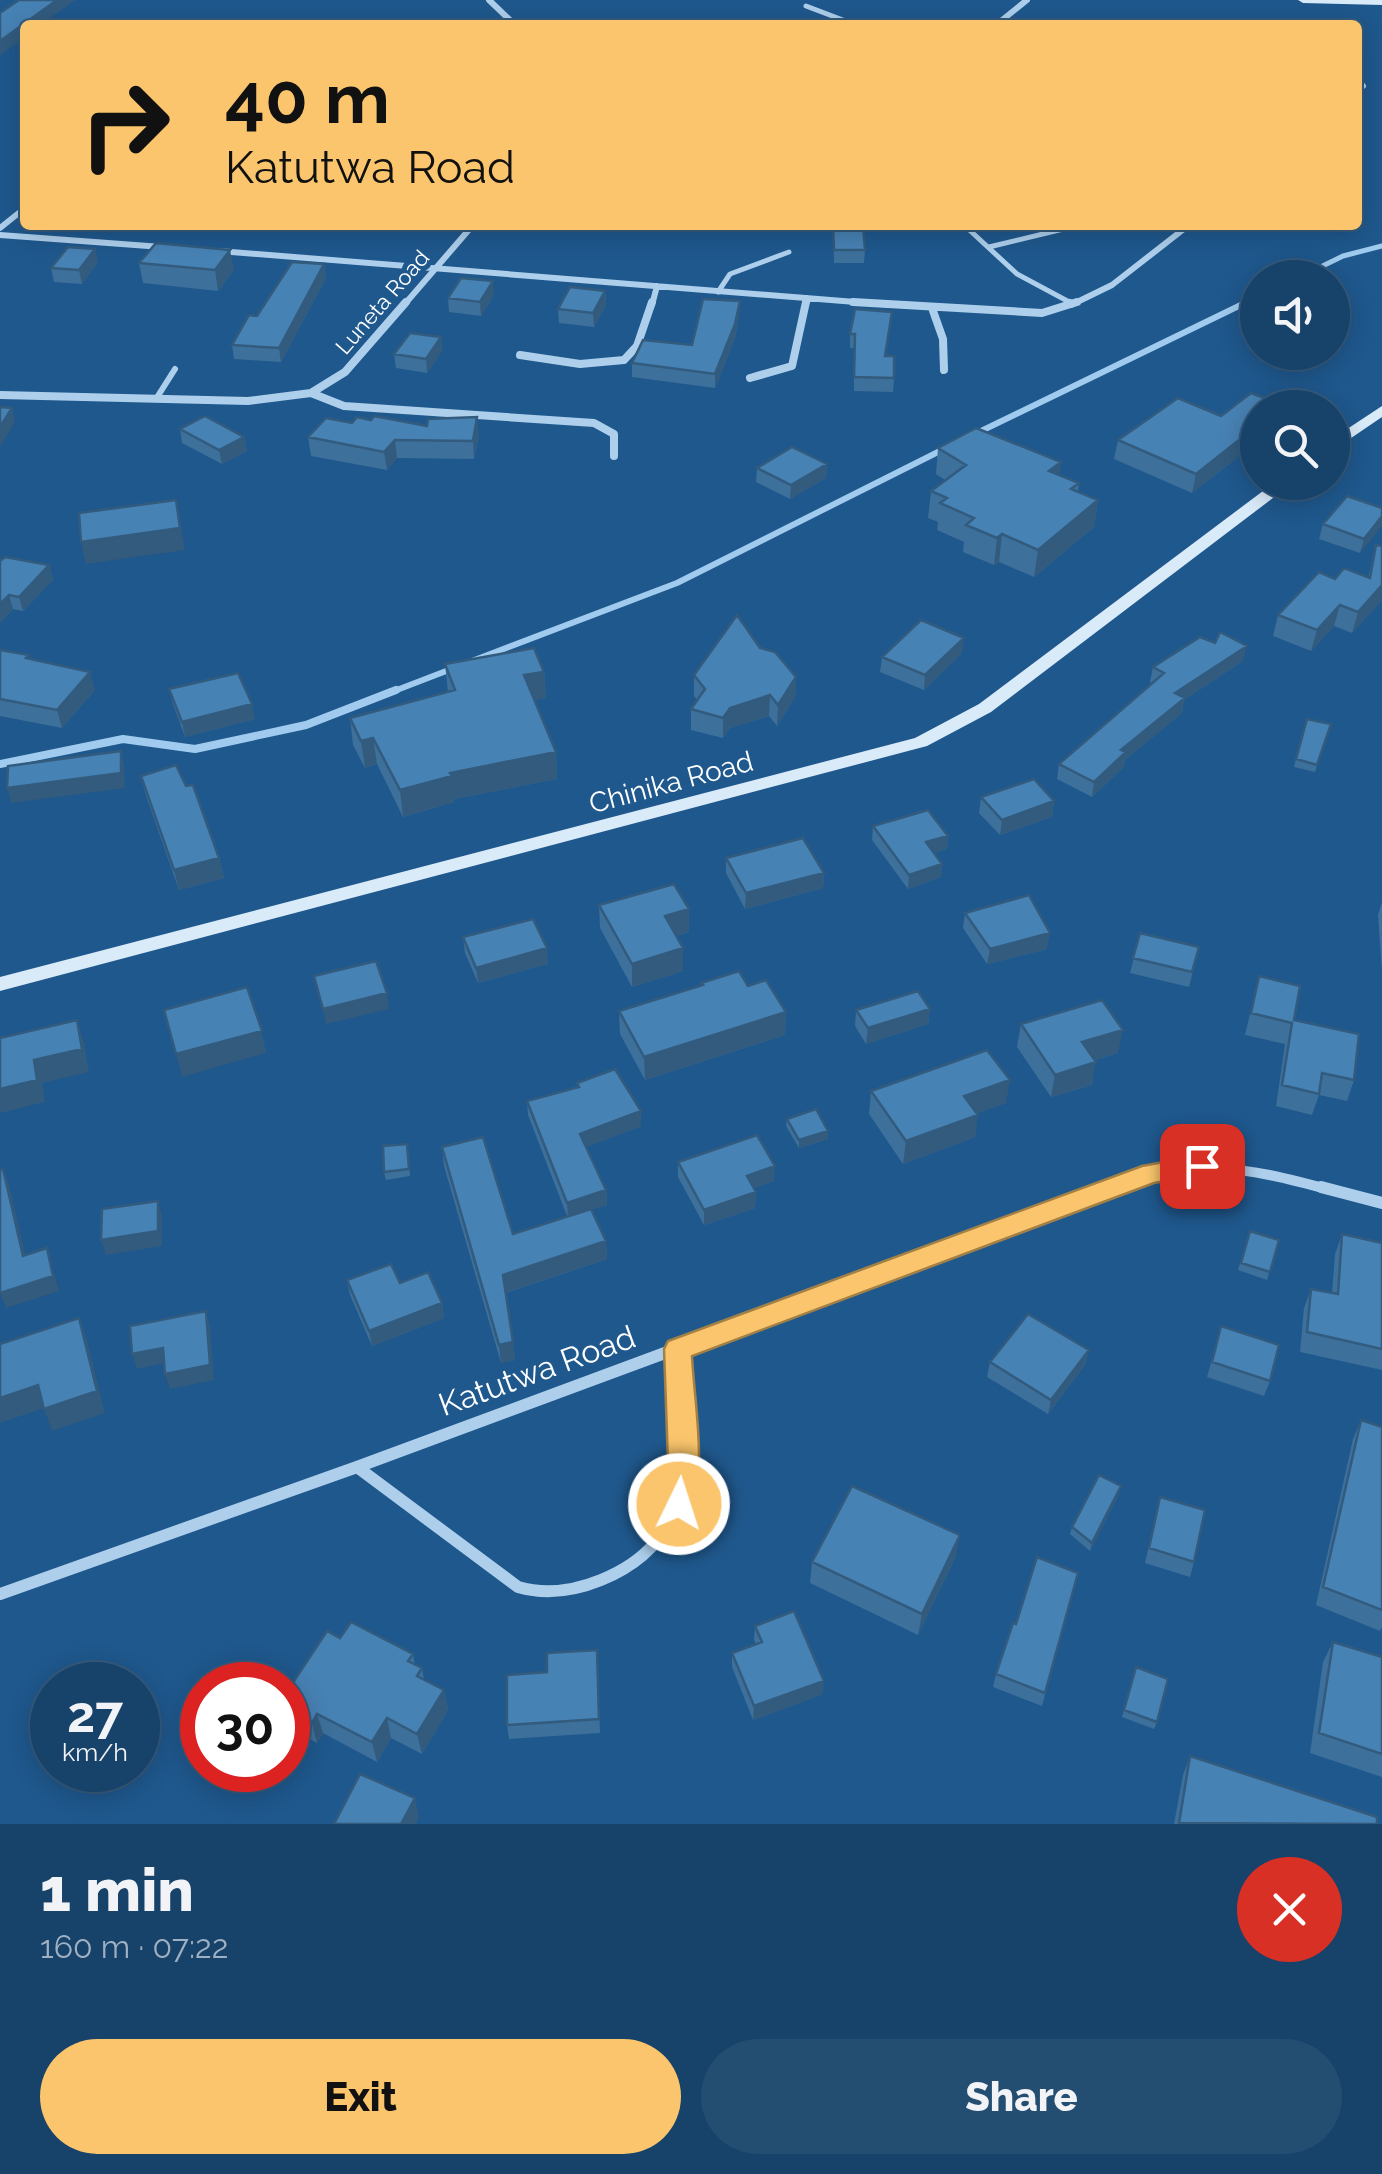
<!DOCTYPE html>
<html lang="en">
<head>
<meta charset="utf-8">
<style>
	body { margin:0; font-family:Raleway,sans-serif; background:#244d72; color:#f1f3f6; height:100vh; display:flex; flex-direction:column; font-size:38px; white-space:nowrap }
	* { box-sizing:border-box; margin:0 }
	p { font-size:32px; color:#9eb0c1 }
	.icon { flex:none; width:55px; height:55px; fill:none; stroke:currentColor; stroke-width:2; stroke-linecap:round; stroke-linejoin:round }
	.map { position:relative; height:1824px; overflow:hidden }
	.sheet { display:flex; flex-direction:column; background:#17426a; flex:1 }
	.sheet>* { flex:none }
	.top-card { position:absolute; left:20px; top:20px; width:1342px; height:210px; border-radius:10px; box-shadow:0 5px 25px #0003,0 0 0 2px #365b7e; background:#fac56c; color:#111; overflow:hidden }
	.fabs { position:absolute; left:1240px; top:260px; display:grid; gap:20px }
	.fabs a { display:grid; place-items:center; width:110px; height:110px; border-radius:50%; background:#17426a; box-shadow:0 5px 25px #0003,0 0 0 2px #365b7e; font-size:50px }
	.speed { position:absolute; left:30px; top:1662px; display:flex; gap:20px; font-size:50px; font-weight:700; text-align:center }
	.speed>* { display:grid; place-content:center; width:130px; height:130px; border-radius:50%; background:#17426a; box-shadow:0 5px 25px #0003,0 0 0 2px #365b7e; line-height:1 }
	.speed small { font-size:25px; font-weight:400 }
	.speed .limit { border:15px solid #d22; background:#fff; color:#111 }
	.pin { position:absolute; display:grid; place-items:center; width:85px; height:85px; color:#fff; margin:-42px; border-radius:20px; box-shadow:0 5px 15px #0006 }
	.me { position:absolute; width:110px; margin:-55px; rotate:4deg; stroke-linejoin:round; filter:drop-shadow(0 0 8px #0008) }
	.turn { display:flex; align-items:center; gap:35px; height:210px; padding:0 40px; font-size:45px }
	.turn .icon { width:130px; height:130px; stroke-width:2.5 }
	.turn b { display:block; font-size:70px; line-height:85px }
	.round { display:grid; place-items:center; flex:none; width:105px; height:105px; border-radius:52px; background:#244d72 }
	.summary { display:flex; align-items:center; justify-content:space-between; height:170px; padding:0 40px }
	h1 { font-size:60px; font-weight:800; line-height:75px }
	.cta { display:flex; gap:20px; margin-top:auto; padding:20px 40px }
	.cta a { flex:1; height:115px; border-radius:60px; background:#fac56c; color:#111; font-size:40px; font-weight:800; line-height:115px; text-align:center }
	.cta a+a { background:#244d72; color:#f1f3f6 }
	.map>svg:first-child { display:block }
</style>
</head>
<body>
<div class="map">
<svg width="1382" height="1824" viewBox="0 0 1382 1824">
	<rect width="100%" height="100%" fill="#1f588d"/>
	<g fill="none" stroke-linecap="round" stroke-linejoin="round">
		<path stroke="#a0cbee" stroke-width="5" d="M1298,278L1343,256L1382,246
			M1242,305L1258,297"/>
		<path stroke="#a0cbee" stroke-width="6" d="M977,433L1247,302
			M472,661L677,583L946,448
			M389,693L454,668"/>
		<path stroke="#a0cbee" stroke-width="8" d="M0,764L123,739L195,749L306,725L396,690"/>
		<path stroke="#adcfec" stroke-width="5" d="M806,6L856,25
			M964,225L1017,274L1073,304
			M989,247L1080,225
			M718,292L730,274L789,252"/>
		<path stroke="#adcfec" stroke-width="6" d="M1070,302L1073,304
			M156,399L175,369"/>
		<path stroke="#adcfec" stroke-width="6" d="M489,0L515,25
			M996,25L1027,0
			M1358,90L1363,86
			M0,228L25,208
			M0,235L162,247
			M219,251L893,305
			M404,305L473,225
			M652,305L657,286
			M806,305L807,298
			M1071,305L1112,285L1189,225"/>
		<path stroke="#adcfec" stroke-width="8" d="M853,302L1042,313L1077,302
			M932,308L943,339L944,370
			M520,355L580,364L624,360L637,346L652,302
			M750,378L792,366L806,302
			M311,393L344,406L594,423L614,434V456
			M0,395L248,401L311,393L345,372L406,302"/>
		<path stroke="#adcfec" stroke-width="10" d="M1106,1190C1193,1157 1243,1166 1330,1190"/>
		<path stroke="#adcfec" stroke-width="12" d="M1321,1187L1382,1203
			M357,1467L518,1587C546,1595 574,1591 601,1580C705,1538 687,1442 678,1349
			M0,1594L357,1467L1113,1187"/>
		<path fill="#d9eaf9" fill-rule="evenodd" d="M1298,0H1382V5L1303,3Z
			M1382,406V417L1332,451V439Z
			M1275,482H1294L991,712L927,746L0,991V977L915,738L979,704Z"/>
	</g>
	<path fill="#3d709b" d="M370,225H404L400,229Z
		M833,225L865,250L864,263H834Z
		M98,262L82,284L54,282L51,268Z
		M139,263L234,270L218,291L143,283Z
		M324,264L326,278L281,362L234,359L232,345L257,316Z
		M605,291L606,305L594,327L559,323L558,309Z
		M494,295L481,316L449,312L448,298Z
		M740,301L739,315L735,338L715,388L632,377V363L692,345Z
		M892,312L886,356L894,378L893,392L854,391V348H850V334Z
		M441,337L442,351L427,373L396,368L394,354Z
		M1258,408V441L1192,493L1114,459L1118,440Z
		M352,423L479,435L474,459L397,458L387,470L311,456L308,437Z
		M180,429L244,437L247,451L222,464L182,443Z
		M938,448L1061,462L1059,474L1079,483L1078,492L1098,500L1094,527L1034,577L999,562L994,565L963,552L964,542L937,530L938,522L928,518L931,491L945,480L936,474Z
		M827,464L826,478L790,499L756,482L757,468Z
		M1382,508L1360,553L1319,539L1323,524Z
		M1376,545L1382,546V600L1352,633L1334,626L1311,651L1273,636L1278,615L1335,579L1368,578Z
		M0,561L49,565L53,580L23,611L13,609L0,623Z
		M760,648L796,677L795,697L777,726L769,716L730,728L723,738L691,730V709L697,700L694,696V675Z
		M0,650L30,659L95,690L62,728L0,716Z
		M962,653L924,690L880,672L882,657Z
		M1243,661L1184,700L1182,713L1125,760L1123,768L1092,797L1057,779L1059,764L1152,683L1150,682L1153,667Z
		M445,664L544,672L546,698L535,700L556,752L557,779L454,799V802L403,817L377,764L365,768L353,745L350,718L448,692Z
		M169,689L255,719L185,737L173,704Z
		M1331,724L1315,772L1294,767L1296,759Z
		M141,776L219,858L224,878L179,890L146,796Z
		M981,797L1054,801L1052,817L1000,835L979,813Z
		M873,826L948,836L947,849L934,853L942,864L941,877L908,889L872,840Z
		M726,858L824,873L823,888L745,909L726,873Z
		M1382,902V971L1378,915Z
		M599,905L689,909V932L676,936L683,971L632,987L600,928Z
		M965,913L1047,949L987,964L963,928Z
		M1140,933L1199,947L1189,987L1130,973Z
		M463,937L548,964L478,983L465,953Z
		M1259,976L1294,1020L1354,1080L1347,1101L1319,1095L1312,1115L1276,1106L1285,1044L1245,1035Z
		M701,983L748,986L786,1012L785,1035L645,1080L620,1034L619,1011L701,986Z
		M930,1009L928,1024L866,1044L855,1026L856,1010Z
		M1021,1024L1118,1053L1095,1060L1092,1085L1051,1097L1017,1047Z
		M577,1083L641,1111V1126L586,1147L606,1190L607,1205L591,1209L606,1241L607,1259L506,1293L515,1360L501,1363L444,1166L442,1147L513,1234L567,1216L528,1115L527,1101L577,1088Z
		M871,1091L1006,1103L977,1113L975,1137L903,1164L869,1114Z
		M787,1119L828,1131V1139L799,1148L786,1126Z
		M407,1144L410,1176L386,1180L384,1172Z
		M678,1162L774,1181L754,1188L756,1192L755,1208L704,1225L678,1177Z
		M1250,1231L1279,1240L1267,1280L1238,1270Z
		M1342,1234L1382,1243V1370L1300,1352L1304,1308L1311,1289L1332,1293L1335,1254Z
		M347,1280L442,1303L444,1318L372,1346L350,1295Z
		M1221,1326L1270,1381L1264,1396L1207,1377Z
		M1089,1350L1085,1365L1048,1414L987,1377L990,1362Z
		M1361,1420L1382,1427V1627L1380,1631L1316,1605L1353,1439Z
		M1119,1494L1090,1551L1070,1534L1072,1527Z
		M1160,1497L1194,1562L1190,1577L1145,1563Z
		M956,1556L918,1635L810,1583L812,1562Z
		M1078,1573L1042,1706L993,1687L996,1674L1016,1624Z
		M755,1626L823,1694L753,1720L732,1667V1653L756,1644L754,1640Z
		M340,1638L413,1654L415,1665L422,1668L424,1680L444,1690L448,1710L422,1754L391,1738L377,1762L323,1733L317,1743L288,1727V1690Z
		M1333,1642L1382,1657V1777L1310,1753L1323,1662Z
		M597,1650L600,1733L509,1739L507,1725L547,1672Z
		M1136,1667L1157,1722L1154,1729L1122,1717Z
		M1190,1756L1377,1824H1174L1183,1775Z"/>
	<path fill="#325b7e" d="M57,0H75L41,25H25V37L0,55V41Z
		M95,249L98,262L82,284L79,270Z
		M230,250L234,270L218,291L215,270Z
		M324,264L326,278L281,362L279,348Z
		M493,281L494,295L481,316L480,302Z
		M605,291L606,305L594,327L593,313Z
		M740,301L739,315L735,338L715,388V374Z
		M441,337L442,351L427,373L426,359Z
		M12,408L15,422L0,447V427Z
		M477,417L479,435L474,459L473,441Z
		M1258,425V441L1192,493L1196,474Z
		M244,437L247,451L222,464L219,450Z
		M395,440L397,458L387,470L384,452Z
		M1061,462L1057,489L1049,471Z
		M827,464L826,478L790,499L791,485Z
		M176,500L185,550L86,564L81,542Z
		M1098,500L1094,527L1034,577L1038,550Z
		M1382,516V526L1360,553L1364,539Z
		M1002,534L999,562L994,565L997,538Z
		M49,565L53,580L23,611L19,597Z
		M1382,585V600L1352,633L1358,612Z
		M9,595L13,609L0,623V604Z
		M1340,605L1334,626L1311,651L1317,630Z
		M964,638L962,653L924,690L925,675Z
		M1247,646L1243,661L1184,700L1182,713L1125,760L1123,768L1092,797L1094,782L1121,750L1175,693Z
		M90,672L95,690L62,728L57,710Z
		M544,672L546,698L526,702L524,675Z
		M796,677L795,697L777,726L778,705Z
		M770,695L769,716L730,728L723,738V718L730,708Z
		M252,704L255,719L185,737L182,722Z
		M373,738L377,764L365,768L361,741Z
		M121,751L124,766L125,788L11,803L7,788Z
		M556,752L557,779L454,799V802L403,817L400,790L450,773Z
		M1054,801L1052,817L1000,835L1002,820Z
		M948,836L947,849L924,856L926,842Z
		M219,858L224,878L179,890L174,870Z
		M942,864L941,877L908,889L909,875Z
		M824,873L823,888L745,909L746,893Z
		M689,909V932L665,939V916Z
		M1050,933L1047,949L987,964L990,949Z
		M547,948L548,964L478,983L476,968Z
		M683,948V971L632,987V964Z
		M387,993L389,1009L326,1024L323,1009Z
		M930,1009L928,1024L866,1044L868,1028Z
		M786,1012L785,1035L645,1080L644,1057Z
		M77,1020L84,1043L89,1072L42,1083L45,1102L0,1113V1089L34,1060Z
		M1123,1030L1118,1053L1078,1065L1082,1042Z
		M262,1031L266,1053L182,1077L176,1054Z
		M1096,1062L1092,1085L1051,1097L1055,1075Z
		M1010,1080L1006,1103L961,1119L964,1096Z
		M641,1111V1126L581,1149L580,1134Z
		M978,1115L975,1137L903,1164L906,1141Z
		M828,1131V1139L799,1148V1140Z
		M775,1166L774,1181L746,1191L747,1176Z
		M3,1169L9,1184L29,1271L23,1256Z
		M606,1190L607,1205L568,1217L567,1203Z
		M756,1192L755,1208L704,1225V1210Z
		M158,1201L162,1216V1246L106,1255L101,1240Z
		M606,1241L607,1259L505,1293L503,1275Z
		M47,1248L59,1291L6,1308L0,1293Z
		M442,1303L444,1318L372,1346L369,1331Z
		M206,1311L210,1326L214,1380L170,1389L165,1374Z
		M79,1318L87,1340L105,1413L52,1431L44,1409Z
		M513,1342L515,1360L501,1363L499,1345Z
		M163,1348L168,1362L137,1369L132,1354Z
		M1089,1350L1085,1365L1048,1414L1051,1400Z
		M38,1385L47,1407L0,1423V1398Z
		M1121,1486L1119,1494L1090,1551L1092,1543Z
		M960,1535L956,1556L918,1635L922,1614Z
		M824,1681L823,1694L753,1720L754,1706Z
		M444,1690L448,1710L422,1754L417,1734Z
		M317,1714L323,1733L317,1743L312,1723Z
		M387,1718L391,1738L377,1762L372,1742Z
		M415,1798L419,1817L416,1824H401Z"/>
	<path fill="#4782b4" stroke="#325b7e" stroke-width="2.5" d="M19,0H57L0,41V13Z
		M1054,22L1072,25H1049Z
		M833,225L863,226L865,250H834Z
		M156,243L230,250L215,270L139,263Z
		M68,247L95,249L79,270L51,268Z
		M292,262L324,264L279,348L232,345L249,315L257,316Z
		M461,278L493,281L480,302L448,298Z
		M570,287L605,291L593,313L558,309Z
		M703,299L740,301L735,324L715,374L632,363L643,340L692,345Z
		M855,309L892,312L885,356H894V378L854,377L855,334H850Z
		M410,333L441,337L426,359L394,354Z
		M1251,393L1283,405L1280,408H1258V425L1196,474L1118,440L1178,398L1221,416Z
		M0,407L12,408L0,427Z
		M205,416L244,437L219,450L180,429Z
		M374,416L427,426L428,419L477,417L473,441L395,440L384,452L308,437L326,418L352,423L357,417L371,420Z
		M976,428L1061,462L1049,471L1079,483L1071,489L1098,500L1038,550L1002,534L997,538L966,525L974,518L940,503L947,498L931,491L966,465L938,448Z
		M792,447L827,464L791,485L757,468Z
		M1347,496L1382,508V516L1364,539L1323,524Z
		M176,500L180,528L81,542L79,513Z
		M1376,545L1382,546V585L1358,612L1340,605L1317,630L1278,615L1319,572L1335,579L1344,568L1370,578Z
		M5,557L49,565L19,597L9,595L0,604V561Z
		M737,615L760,648L775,652L796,677L778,705L770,695L730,708L723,718L691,709L705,689L694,675Z
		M921,620L964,638L925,675L882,657Z
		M1220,632L1247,646L1175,693L1185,698L1121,750L1126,752L1094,782L1059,764L1164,673L1153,667L1200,637L1215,643Z
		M534,648L544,672L524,675L556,752L450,773L452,776L400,790L373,738L361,741L350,718L455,690L445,664Z
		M0,650L29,655L26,658L90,672L57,710L0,699Z
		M238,673L252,704L182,722L169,689Z
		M1307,719L1331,724L1317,765L1296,759Z
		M121,751V773L7,788L8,766Z
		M176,765L186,786L193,785L219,858L174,870L141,776Z
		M1034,779L1054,801L1002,820L981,797Z
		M928,810L948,836L926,842L942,864L909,875L873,826Z
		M803,838L824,873L746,893L726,858Z
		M674,884L689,909L665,916L683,948L632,964L599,905Z
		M1029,895L1050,933L990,949L965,913Z
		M533,919L547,948L476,968L463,937Z
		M1140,933L1199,947L1192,972L1133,958Z
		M376,961L387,993L323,1009L314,976Z
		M739,971L748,986L766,980L786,1012L644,1057L619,1011L703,985L701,983Z
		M1259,976L1300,986L1294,1020L1359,1034L1354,1080L1322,1073L1319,1094L1282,1085L1292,1023L1251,1013Z
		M247,987L262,1031L176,1054L164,1010Z
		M918,991L930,1009L868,1028L856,1010Z
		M1102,1000L1123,1030L1082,1042L1096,1062L1055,1075L1021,1024Z
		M77,1020L82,1049L34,1060L37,1080L0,1089V1038Z
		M987,1050L1010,1080L964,1096L978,1115L906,1141L871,1091Z
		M615,1069L641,1111L580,1134L606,1190L567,1203L527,1101L579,1087L577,1083Z
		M816,1109L828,1131L799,1140L787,1119Z
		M757,1135L775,1166L747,1176L756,1192L704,1210L678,1162Z
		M483,1137L513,1234L591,1209L606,1241L503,1275L513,1342L499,1345L442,1147Z
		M407,1144L409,1169L384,1172L383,1146Z
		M3,1169L23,1256L47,1248L53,1276L0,1293V1170Z
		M158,1201V1231L101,1240L102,1209Z
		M1250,1231L1279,1240L1270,1272L1241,1263Z
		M1342,1234L1382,1243V1349L1307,1332L1311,1289L1338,1294Z
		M391,1264L400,1283L428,1272L442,1303L369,1331L347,1280Z
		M206,1311L210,1365L165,1374L163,1348L132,1354L130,1326Z
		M1028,1314L1089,1350L1051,1400L990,1362Z
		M79,1318L97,1391L44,1409L38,1385L0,1398V1344Z
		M1221,1326L1279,1345L1270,1381L1212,1362Z
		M1361,1420L1382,1427V1610L1323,1587Z
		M1099,1475L1121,1486L1092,1543L1072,1527Z
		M852,1486L960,1535L922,1614L812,1562Z
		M1160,1497L1205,1510L1194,1562L1149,1548Z
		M1037,1557L1078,1573L1045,1693L996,1674L1013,1623L1016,1624Z
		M794,1611L824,1681L754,1706L732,1653L762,1642L755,1626Z
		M351,1622L413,1654L408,1661L422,1668L417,1676L444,1690L417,1734L387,1718L372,1742L317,1714L312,1723L288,1710V1690L327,1631L340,1638Z
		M1333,1642L1382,1657V1754L1319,1733Z
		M597,1650L599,1719L507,1725V1675L547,1672V1653Z
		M1136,1667L1168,1679L1157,1722L1124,1710Z
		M1190,1756L1377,1817V1824L1179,1823Z
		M360,1774L415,1798L401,1824H334Z"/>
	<path fill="#fac56c" stroke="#a28046" stroke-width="2.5" d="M1202,1155L1211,1158L1215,1166L1211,1173L1154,1183L692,1356C694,1399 708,1475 690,1514L679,1518L669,1514L665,1504L668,1463L664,1349L668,1341L1142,1166Z"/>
	<g text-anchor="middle" stroke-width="10" stroke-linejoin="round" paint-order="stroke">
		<g font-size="22" fill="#fff" stroke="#1f588d">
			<text transform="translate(382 302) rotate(-49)" y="8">Luneta Road</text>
		</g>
		<g font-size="28" fill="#fff" stroke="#1f588d">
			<text transform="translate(671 782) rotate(-15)" y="10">Chinika Road</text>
		</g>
		<g font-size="32" fill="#fff" stroke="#1f588d">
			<text transform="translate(537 1371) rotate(-20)" y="11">Katutwa Road</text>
		</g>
	</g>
</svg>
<div class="fabs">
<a><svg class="icon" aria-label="sound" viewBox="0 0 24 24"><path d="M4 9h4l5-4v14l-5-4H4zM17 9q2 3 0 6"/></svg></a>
<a><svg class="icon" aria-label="search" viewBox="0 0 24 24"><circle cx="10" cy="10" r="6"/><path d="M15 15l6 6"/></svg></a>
</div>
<div class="speed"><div>27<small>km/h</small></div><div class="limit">30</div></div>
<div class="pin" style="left:1202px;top:1166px;background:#d93025"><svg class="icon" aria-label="arrive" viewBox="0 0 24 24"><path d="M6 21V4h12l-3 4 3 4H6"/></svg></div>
<svg class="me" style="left:679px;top:1504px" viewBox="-20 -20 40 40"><circle r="17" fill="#fac56c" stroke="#fff" stroke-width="3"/><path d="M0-11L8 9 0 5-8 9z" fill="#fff"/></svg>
<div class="top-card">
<div class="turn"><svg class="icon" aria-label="right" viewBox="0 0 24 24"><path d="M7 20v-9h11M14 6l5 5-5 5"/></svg><div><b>40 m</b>Katutwa Road</div></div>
</div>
</div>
<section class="sheet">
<div class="summary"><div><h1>1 min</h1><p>160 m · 07:22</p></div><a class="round" style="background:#d93025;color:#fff"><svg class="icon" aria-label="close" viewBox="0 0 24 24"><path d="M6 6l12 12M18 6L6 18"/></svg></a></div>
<div class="cta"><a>Exit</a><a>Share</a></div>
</section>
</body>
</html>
